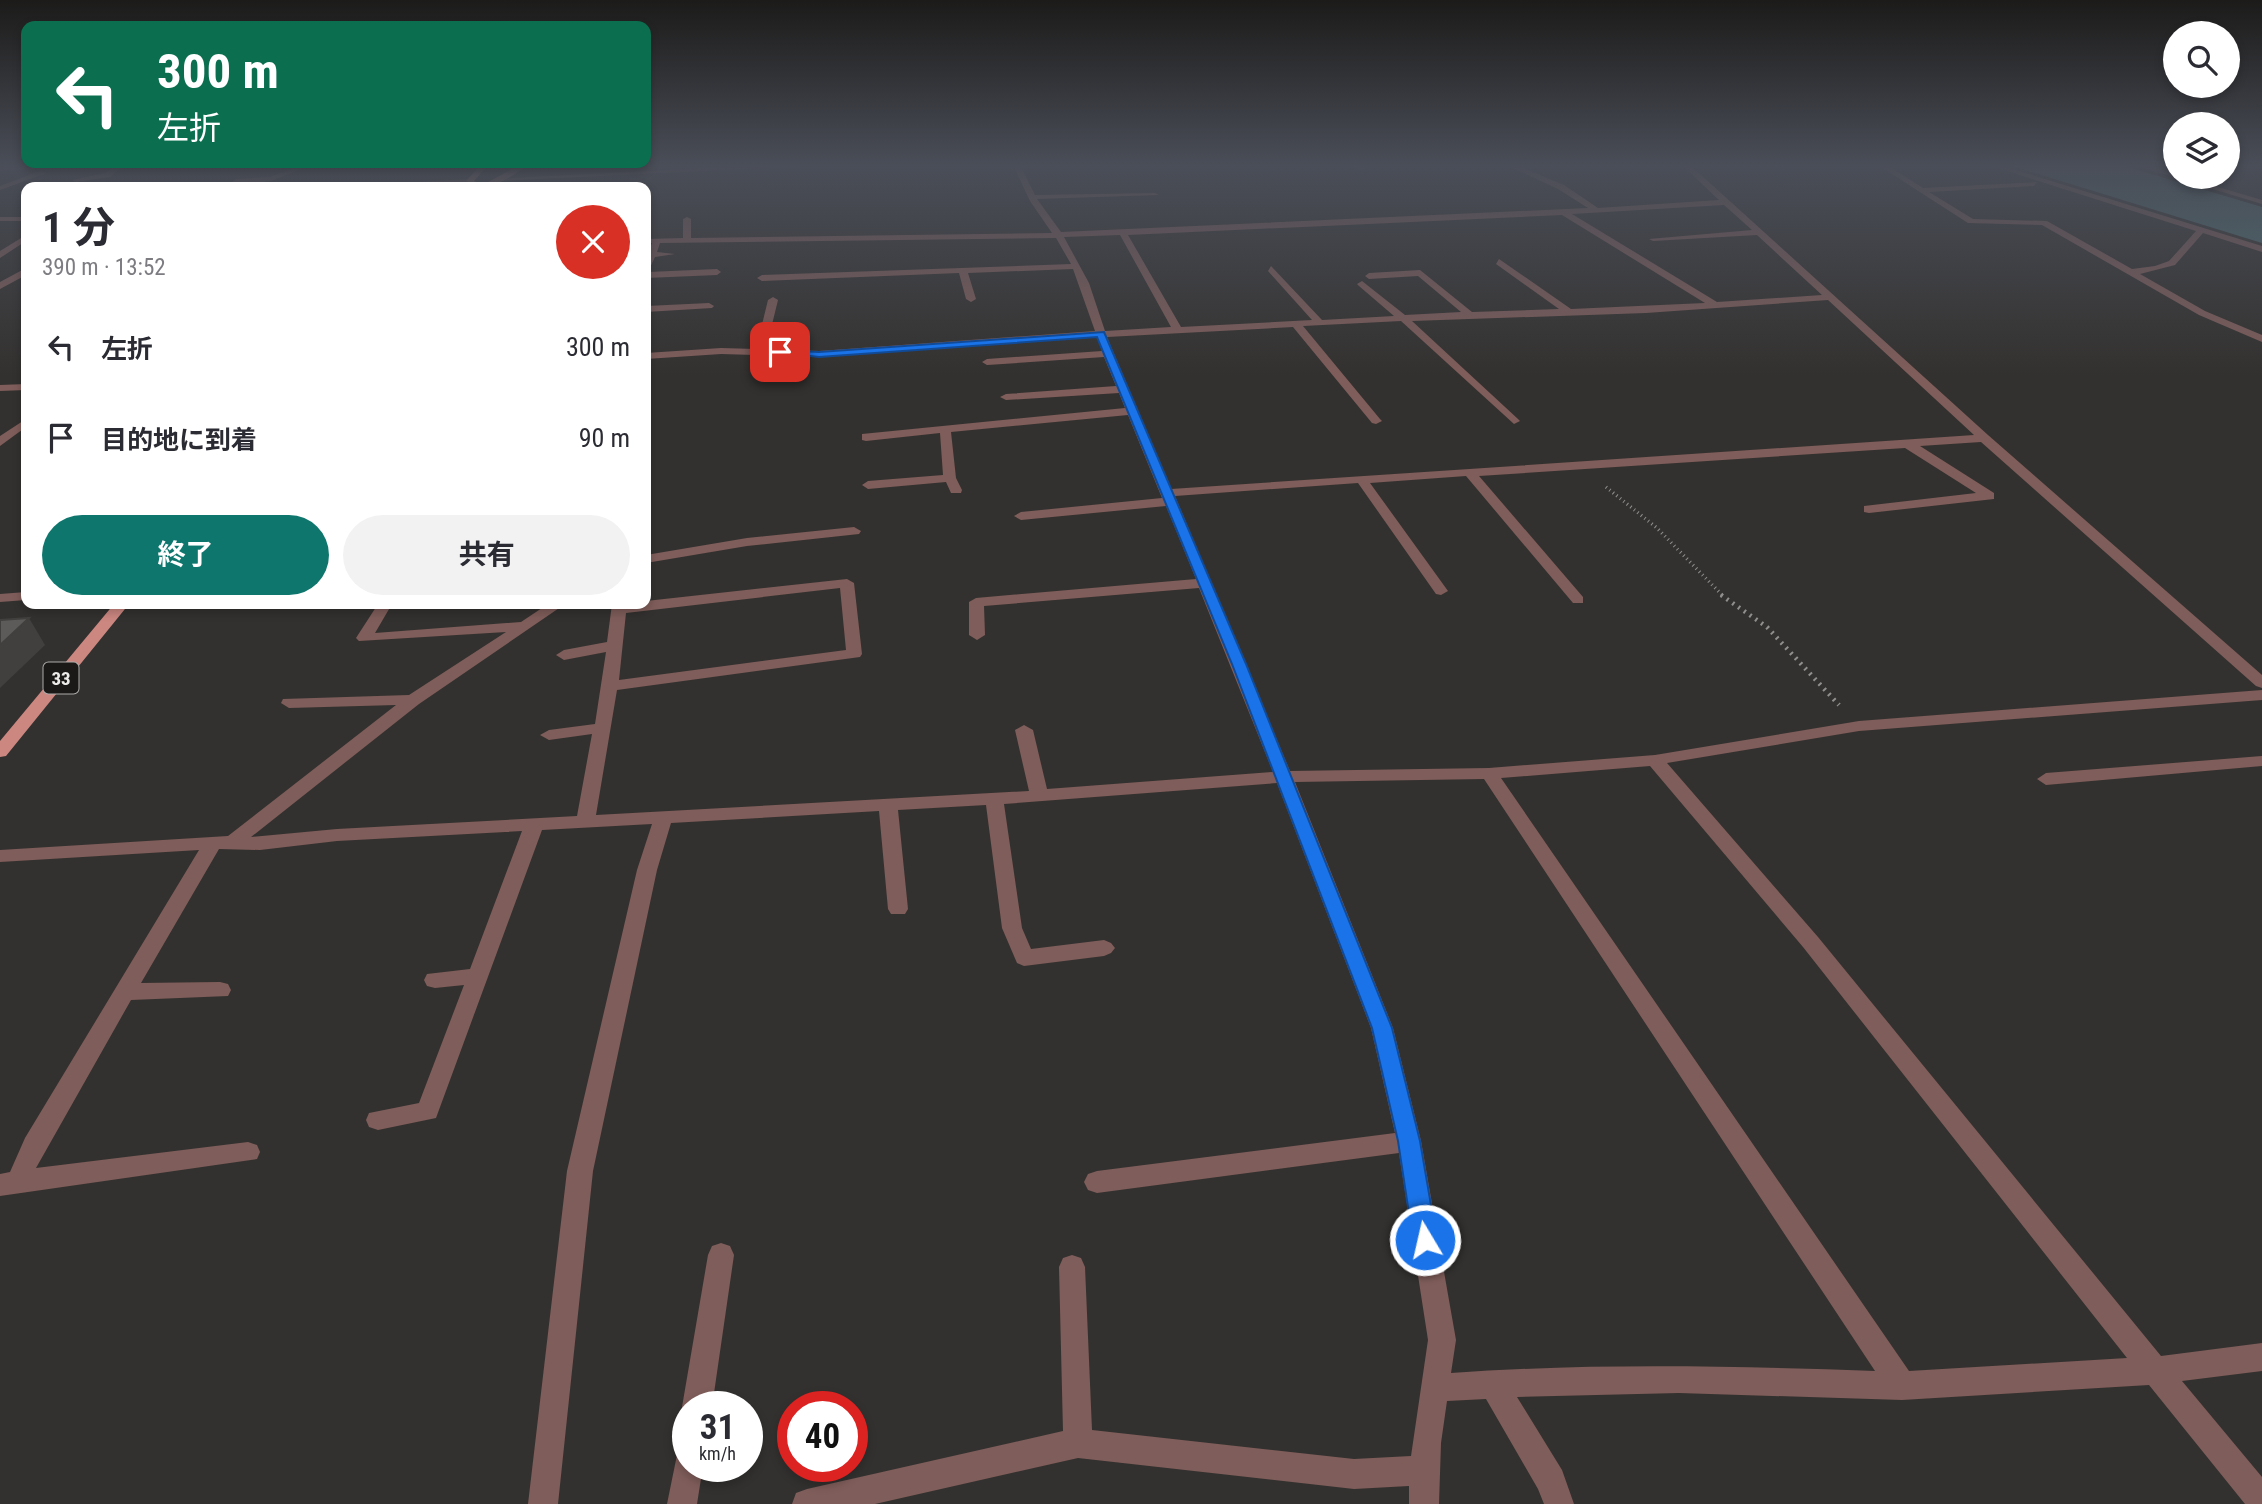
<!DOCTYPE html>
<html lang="ja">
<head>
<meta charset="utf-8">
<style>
	body { margin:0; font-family:"Roboto Condensed","Noto Sans JP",sans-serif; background:#f2f2f3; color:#2b2b33; height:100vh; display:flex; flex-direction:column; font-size:26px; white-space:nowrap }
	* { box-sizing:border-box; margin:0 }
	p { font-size:23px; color:#7c7c81 }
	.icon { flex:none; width:38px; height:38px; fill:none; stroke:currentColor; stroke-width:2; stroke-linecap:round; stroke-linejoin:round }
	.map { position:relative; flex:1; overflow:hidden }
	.details { position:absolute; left:21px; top:182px; width:630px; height:427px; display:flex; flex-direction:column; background:#fff; border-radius:14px; box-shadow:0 4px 10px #0003 }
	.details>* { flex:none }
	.hud { position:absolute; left:21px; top:21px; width:630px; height:147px; border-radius:14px; box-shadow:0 4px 10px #0003; background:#0b6e4f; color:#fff; overflow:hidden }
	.fabs { position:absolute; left:2163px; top:21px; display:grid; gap:14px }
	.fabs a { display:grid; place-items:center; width:77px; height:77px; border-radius:50%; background:#fff; box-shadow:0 4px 10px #0003; font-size:35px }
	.speed { position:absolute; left:672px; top:1391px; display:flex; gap:14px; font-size:35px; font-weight:700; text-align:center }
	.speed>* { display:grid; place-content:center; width:91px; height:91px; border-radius:50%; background:#fff; box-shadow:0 4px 10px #0003; line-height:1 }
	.speed small { font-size:18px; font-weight:400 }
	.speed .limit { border:10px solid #d22; background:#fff; color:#111 }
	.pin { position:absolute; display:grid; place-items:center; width:60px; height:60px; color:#fff; margin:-30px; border-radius:14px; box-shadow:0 4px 10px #0006 }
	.me { position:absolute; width:77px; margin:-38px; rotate:351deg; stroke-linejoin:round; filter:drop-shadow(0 0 5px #0008) }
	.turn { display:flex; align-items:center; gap:24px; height:147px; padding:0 21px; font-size:32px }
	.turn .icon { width:91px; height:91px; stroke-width:2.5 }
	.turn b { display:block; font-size:49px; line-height:60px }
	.round { display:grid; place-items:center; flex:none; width:74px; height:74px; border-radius:37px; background:#f2f2f3 }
	.overview { display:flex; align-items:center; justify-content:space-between; height:119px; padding:0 21px }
	h1 { font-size:42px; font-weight:700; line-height:52px }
	.cta { display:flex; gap:14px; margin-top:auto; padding:14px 21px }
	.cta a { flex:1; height:80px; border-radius:42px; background:#0f766e; color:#fff; font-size:28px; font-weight:700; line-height:80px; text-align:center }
	.cta a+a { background:#f2f2f3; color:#2b2b33 }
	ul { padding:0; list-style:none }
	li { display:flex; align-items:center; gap:21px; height:91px; padding:0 21px }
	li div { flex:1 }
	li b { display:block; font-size:26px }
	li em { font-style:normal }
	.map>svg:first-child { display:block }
</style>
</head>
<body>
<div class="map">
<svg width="2262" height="1504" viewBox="0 0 2262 1504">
	<rect width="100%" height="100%" fill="#33312f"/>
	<path fill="#4e7175" d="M2009,165H2121L2262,207V243Z"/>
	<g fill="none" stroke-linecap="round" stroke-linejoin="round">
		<path stroke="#908f8d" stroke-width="3.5" stroke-dasharray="1 3.5" stroke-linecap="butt" d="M1606,487L1657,528L1724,597"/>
		<path stroke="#908f8d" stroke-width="4.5" stroke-dasharray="2 5" stroke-linecap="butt" d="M1721,595L1767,627L1839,705"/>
		<path fill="#7f5d5a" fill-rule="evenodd" d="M29,165H84L0,171V167Z
			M116,165H124L110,177L76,182L72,180L105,173Z
			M763,165H825L499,181L495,179Z
			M1013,165H1020L1035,195L1155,193L1159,195L1037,199L1061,232L1588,208L1558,189L1506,165H1516L1564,185L1598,208L1719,200L1682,165H1690L1988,435L2262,675V688L2256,686L1981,442L1920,446L1994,493V499L1869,513L1864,512V506L1976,493L1905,448L1479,476L1583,597V603H1573L1466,476L1370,483L1448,591L1441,595L1436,594L1358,483L1175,496L1290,771L1489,768L1655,755L1859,721L2262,690V700L1859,731L1667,763L1818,937L2161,1356L2262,1343V1371L2182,1381L2262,1477V1504H2245L2149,1385L1902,1400L1679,1393L1517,1397L1562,1470L1574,1504H1544L1538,1489L1486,1399L1447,1401L1441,1443L1439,1504H1409V1486L1354,1489L1078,1458L875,1504H792L796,1493L807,1489L1063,1431L1059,1267L1063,1258L1072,1255L1081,1258L1085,1267L1092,1430L1354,1459L1411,1456L1428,1340L1399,1153L1097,1193L1088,1190L1084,1182L1088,1174L1097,1171L1395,1133L1371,1028L1277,783L1004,804L1022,928L1031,949L1104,940L1111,943L1115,948L1111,953L1104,956L1024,966L1017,963L1002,928L986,805L898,810L908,909L905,914H891L888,909L879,811L671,823L657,870L593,1171L558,1504H528L567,1171L637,870L652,824L542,830L436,1118L378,1130L369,1127L366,1120L369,1113L419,1103L464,985L435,988L427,986L424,980L427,974L470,969L522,831L337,841L260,850L219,849L141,983L220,982L228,984L231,990L228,996L131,1000L36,1168L248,1142L257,1145L260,1152L257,1159L0,1196V1174L10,1172L25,1138L199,850L0,862V850L228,836L396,705L289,708L281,703L283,699L409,695L506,632L359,641L356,638L378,604H392L375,633L521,622L548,604H565L419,704L251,837L337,829L577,816L592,734L549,740L540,735L549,730L595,724L606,652L564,660L556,655L564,650L607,642L612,604H646V601L847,579L854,583L862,654L860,657L617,690L596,815L1029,791L1015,730L1024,725L1033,730L1047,789L1273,772L1199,588L984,606L985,635L977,640L969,635V602L976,598L1196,579L1166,506L1021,520L1014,516L1021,512L1162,498L1128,415L951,432L956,478L962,490L961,493H951L946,482L868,489L862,485L868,481L943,475L940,433L866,441L862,440V434L1125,408L1119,393L1006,400L1000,397L1006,394L1116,386L1104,357L987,365L982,362L987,359L1102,351L1097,337L819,357L721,354L646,359V353L721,348L756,349L768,300L773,297L778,300L766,349L819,351L1095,331L1073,269L968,273L976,299L971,302L966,299L959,273L762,281L757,278L762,275L1071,264L1056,238L660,243L657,252L675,254L655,257L648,272L717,269L721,272L717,275L646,278V259L652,243H646V239L683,238V219L687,217L691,219V238L1052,233L1030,201ZM1724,205L1752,230L1649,239L1653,241L1757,235L1822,295L1717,302L1572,214ZM1562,215L1705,303L1571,309L1499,259L1496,264L1559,309L1472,312L1420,270L1369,273L1365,276L1369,279L1418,276L1461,312L1405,315L1362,281L1357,284L1359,286L1394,316L1322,320L1271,266L1268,271L1312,320L1181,327L1128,235ZM1120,235L1171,327L1105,331L1089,283L1064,237ZM1828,300L1974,435L1171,489L1107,337L1293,327L1372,423L1376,424L1382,421L1380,419L1303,326L1401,321L1514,424L1520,421L1518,419L1412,321L1646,313ZM840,588L846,650L619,680L626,613ZM1650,766L1803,947L2127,1358L1909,1371L1501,778ZM1484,779L1875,1371C1733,1366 1593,1363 1451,1373L1456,1340L1421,1141L1393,1028L1295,782Z
			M1354,165H1361L1365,169L1359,170Z
			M1878,165H1887L1923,188L2037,182L2034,186L1929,192L1973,219L2047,221L2132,269L2155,266L2169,261L2196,231L1988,165H2000L2262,246V252L2203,233L2175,265L2140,274L2205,311L2262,335V342L2199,315L2042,225L1968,223Z
			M2134,165H2146L2175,174V177H2184L2262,200V204Z
			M299,166L301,169L271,181L225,187L236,179L270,177Z
			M40,171L47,173L0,190V186Z
			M470,179L473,183L359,187L363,185Z
			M0,217H26V221H0Z
			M26,235V241L0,258V251Z
			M26,268V275L0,289V282Z
			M709,303L714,306L712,308L646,312V306Z
			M26,384V390L0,391V385Z
			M26,419V427L0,446V436Z
			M854,527L861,531L859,534L747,546L646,563V555L747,538Z
			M26,592V600L0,602V594Z
			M2262,756V766L2046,785L2037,779L2046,773Z
			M721,1243L730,1246L734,1255L712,1407H688V1418L682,1407L708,1255L712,1246Z
			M688,1451V1466H703L697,1504H667L677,1455Z"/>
		<path fill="#cc8781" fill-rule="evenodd" d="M481,165H488L474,181L483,185L519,165H528C511,177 485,196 466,181Z
			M114,604H129L6,756L0,757V741Z"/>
	</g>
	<path fill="#41403e" d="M29,618L45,645L0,688V645Z"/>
	<path fill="#5d5b59" stroke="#41403e" stroke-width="2" d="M29,618L0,645V620Z"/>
	<linearGradient id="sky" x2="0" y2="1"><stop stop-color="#1c1b1a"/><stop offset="0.44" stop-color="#4a4e58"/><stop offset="1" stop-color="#4a4e58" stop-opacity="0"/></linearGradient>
	<rect width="2262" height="376" fill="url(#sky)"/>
	<path fill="#1a73e8" stroke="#114b97" stroke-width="2" d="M1104,332L1246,664L1392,1028L1420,1141L1437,1240L1434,1248L1425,1251L1417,1248L1413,1240L1398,1141L1372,1028L1232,664L1097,337L819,357L775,352L780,350L819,352Z"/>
	<g text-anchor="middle" stroke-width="5" stroke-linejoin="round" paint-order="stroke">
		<rect fill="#1a1918" stroke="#adacab" stroke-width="2" x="43.5" y="662.5" width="35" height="31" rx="5"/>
		<g font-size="19" font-weight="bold" fill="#ecebea">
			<text x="61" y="685">33</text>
		</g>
	</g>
</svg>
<div class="fabs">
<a><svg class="icon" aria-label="search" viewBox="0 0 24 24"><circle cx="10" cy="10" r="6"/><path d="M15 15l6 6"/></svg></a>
<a><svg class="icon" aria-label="layers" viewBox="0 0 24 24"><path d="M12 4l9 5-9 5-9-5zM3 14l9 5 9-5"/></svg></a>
</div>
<div class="speed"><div>31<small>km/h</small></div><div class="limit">40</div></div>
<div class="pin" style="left:780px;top:352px;background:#d93025"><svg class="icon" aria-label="arrive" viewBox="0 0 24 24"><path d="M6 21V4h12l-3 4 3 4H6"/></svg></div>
<svg class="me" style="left:1425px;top:1240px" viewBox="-20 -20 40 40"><circle r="17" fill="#1a73e8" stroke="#fff" stroke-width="3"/><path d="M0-11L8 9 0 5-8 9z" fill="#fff"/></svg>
<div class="hud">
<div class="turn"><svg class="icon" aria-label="left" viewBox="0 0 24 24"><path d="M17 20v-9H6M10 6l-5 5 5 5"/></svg><div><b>300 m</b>左折</div></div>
</div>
<section class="details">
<div class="overview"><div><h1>1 分</h1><p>390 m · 13:52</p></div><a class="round" style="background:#d93025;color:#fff"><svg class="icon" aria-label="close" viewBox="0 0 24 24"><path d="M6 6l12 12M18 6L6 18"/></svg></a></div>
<ul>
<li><svg class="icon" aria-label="left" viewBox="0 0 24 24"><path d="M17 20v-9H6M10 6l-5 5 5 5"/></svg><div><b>左折</b></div><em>300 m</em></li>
<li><svg class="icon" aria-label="arrive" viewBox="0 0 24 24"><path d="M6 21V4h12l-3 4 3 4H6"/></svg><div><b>目的地に到着</b></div><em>90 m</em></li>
</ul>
<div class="cta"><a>終了</a><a>共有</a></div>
</section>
</div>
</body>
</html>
